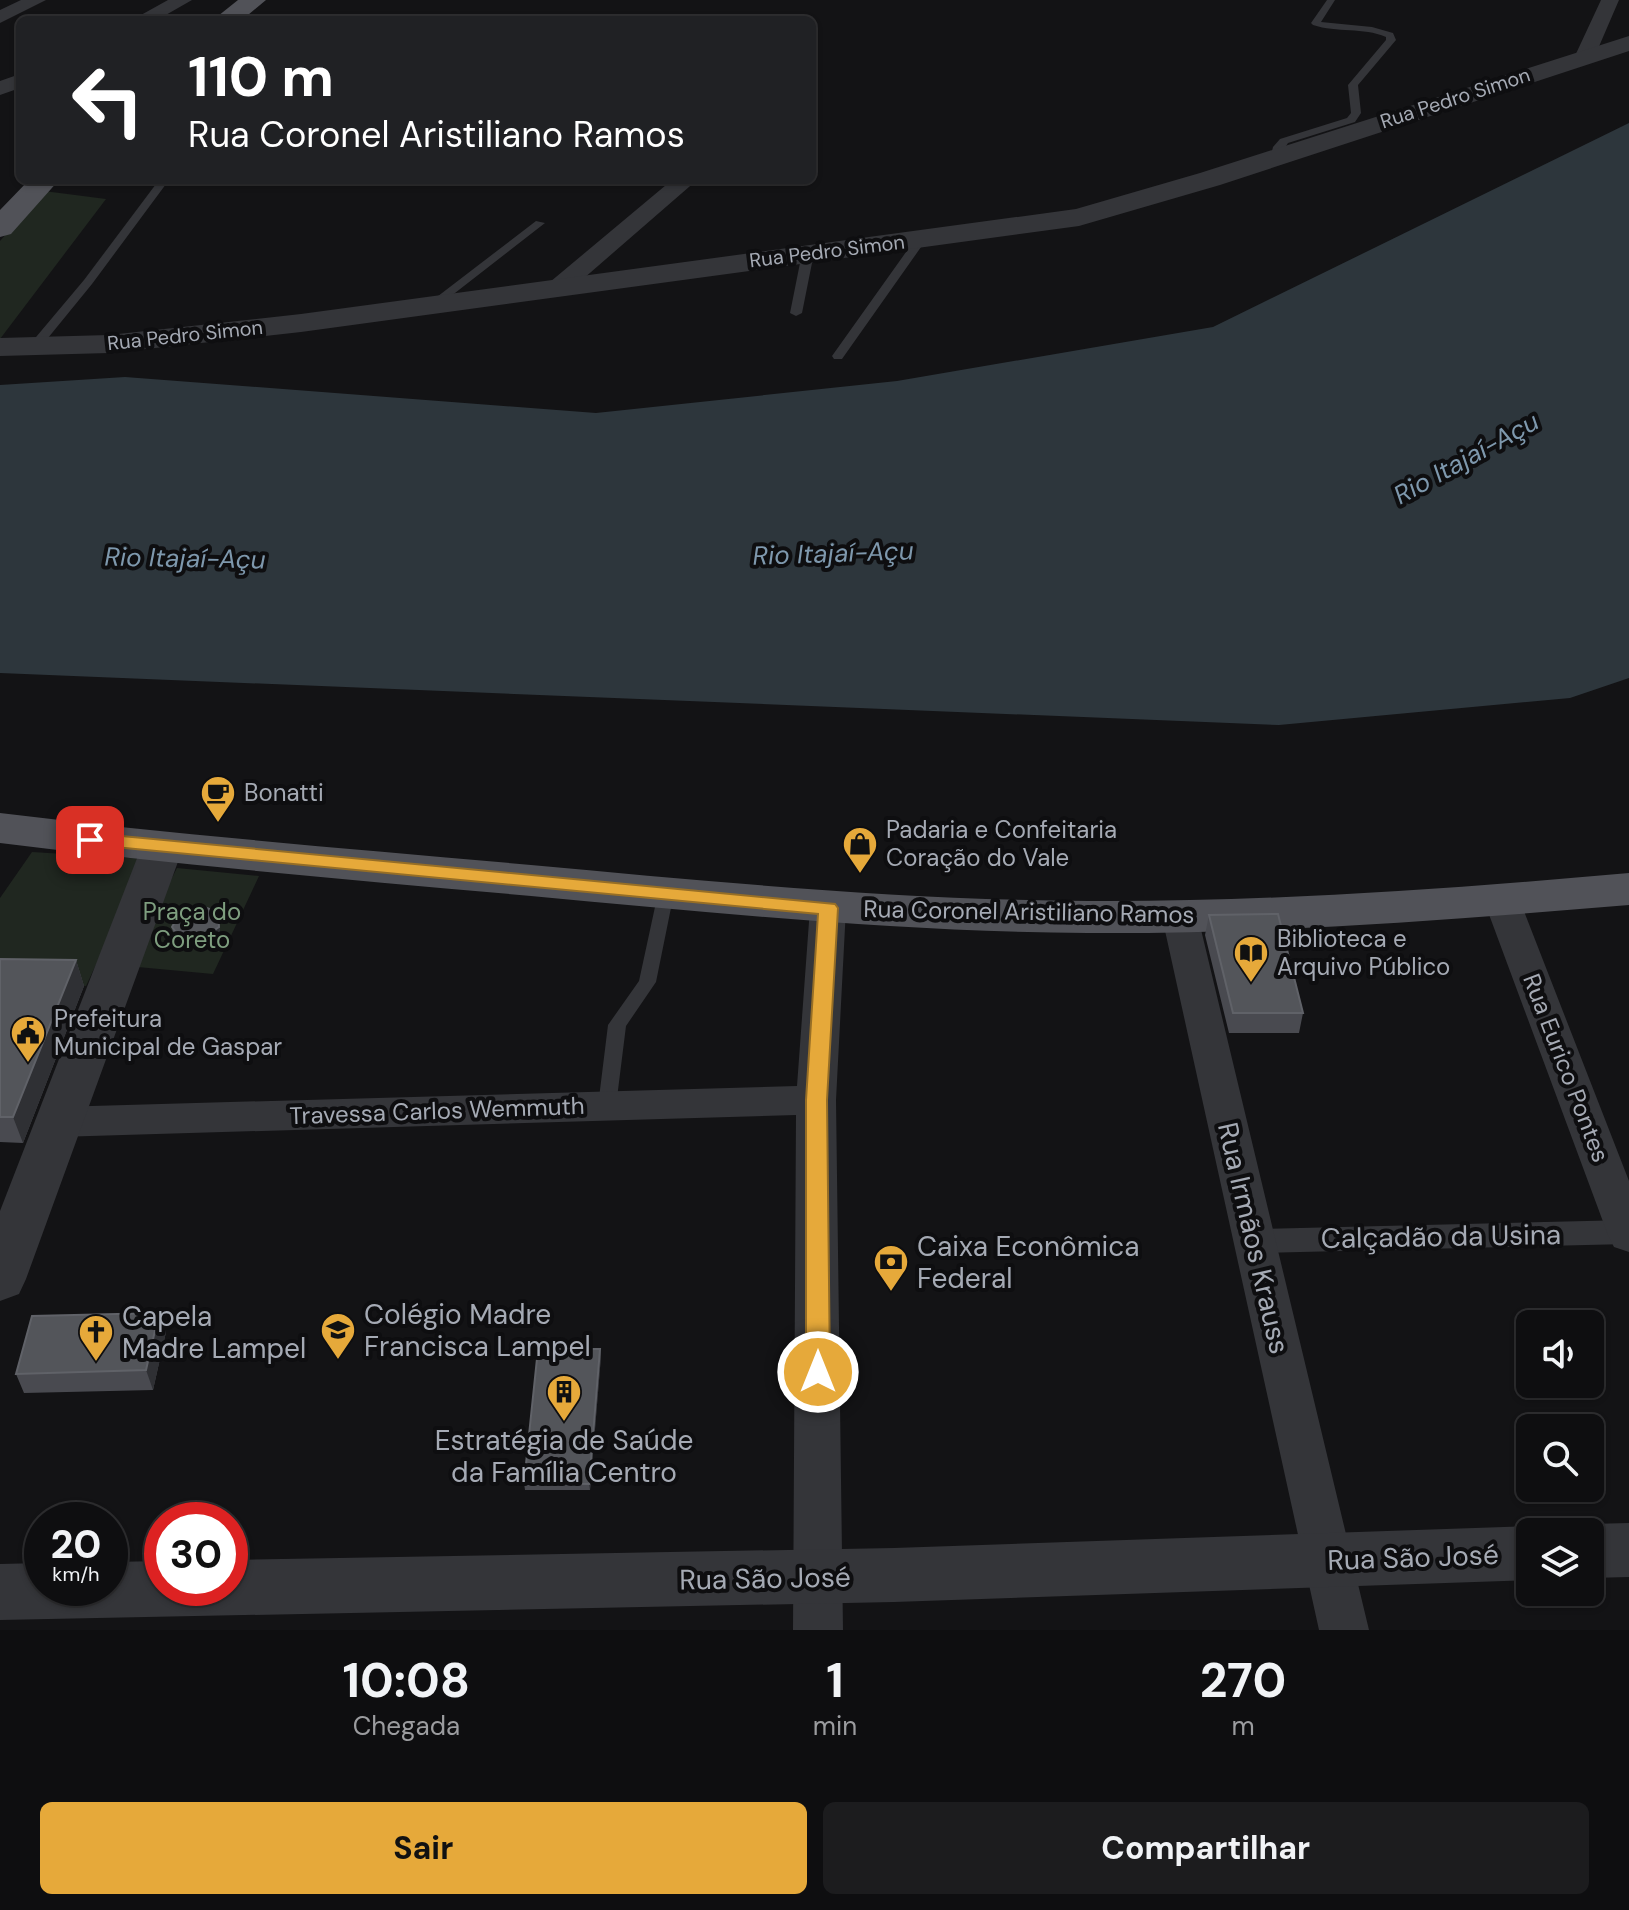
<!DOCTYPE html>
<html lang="pt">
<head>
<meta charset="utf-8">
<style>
	body { margin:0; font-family:"DM Sans",sans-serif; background:#1c1c1e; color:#f1f3f6; height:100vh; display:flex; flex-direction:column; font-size:30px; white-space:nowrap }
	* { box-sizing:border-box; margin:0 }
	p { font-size:26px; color:#9b9c9f }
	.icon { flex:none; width:44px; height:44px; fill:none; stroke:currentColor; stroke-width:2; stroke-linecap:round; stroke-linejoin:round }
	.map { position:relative; height:1630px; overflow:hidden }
	.drawer { display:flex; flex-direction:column; background:#0e0e10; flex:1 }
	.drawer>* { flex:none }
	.hud { position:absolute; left:16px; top:16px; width:800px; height:168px; border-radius:12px; box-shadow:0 2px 6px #0004,0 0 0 2px #2e2e30; background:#202124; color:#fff; overflow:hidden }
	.tools { position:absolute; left:1516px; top:1310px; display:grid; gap:16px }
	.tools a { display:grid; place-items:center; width:88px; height:88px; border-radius:12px; background:#0e0e10; box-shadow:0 2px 6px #0004,0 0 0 2px #2e2e30; font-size:40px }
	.speed { position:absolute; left:24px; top:1502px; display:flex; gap:16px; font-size:40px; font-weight:700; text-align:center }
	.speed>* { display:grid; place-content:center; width:104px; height:104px; border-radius:50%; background:#0e0e10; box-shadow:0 2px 6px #0004,0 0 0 2px #2e2e30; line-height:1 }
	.speed small { font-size:20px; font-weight:400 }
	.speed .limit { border:12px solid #d22; background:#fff; color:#111 }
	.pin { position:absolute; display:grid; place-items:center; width:68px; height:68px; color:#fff; margin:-34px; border-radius:16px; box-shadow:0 4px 12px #0006 }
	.me { position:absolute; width:88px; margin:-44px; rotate:0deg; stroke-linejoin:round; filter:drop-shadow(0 0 6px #0008) }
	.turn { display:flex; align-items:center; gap:28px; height:168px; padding:0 40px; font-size:36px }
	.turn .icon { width:104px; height:104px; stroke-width:2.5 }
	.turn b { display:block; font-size:56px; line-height:68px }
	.eta { display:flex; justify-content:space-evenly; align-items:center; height:136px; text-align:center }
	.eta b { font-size:48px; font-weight:700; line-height:56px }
	.button { display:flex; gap:16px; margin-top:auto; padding:16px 40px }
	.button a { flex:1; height:92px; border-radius:12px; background:#e6a93a; color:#111; font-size:32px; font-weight:700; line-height:92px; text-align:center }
	.button a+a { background:#1c1c1e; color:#f1f3f6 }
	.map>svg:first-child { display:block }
</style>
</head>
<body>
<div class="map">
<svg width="1629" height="1630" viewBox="0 0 1629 1630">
	<rect width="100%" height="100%" fill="#131315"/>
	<path fill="#202720" d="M44,191L106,199L0,339V241Z
		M32,852L145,859L86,986L0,984V898Z
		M177,868L259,876L213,974L127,966Z"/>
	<path fill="#2d363c" d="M1629,123V678L1570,698L1279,725L0,673V385L125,377L596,413L897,381L1213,327Z"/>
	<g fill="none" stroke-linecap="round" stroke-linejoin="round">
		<path fill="#343539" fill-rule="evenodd" d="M1327,0H1335L1321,22L1372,27L1393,33L1396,40L1358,85L1361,113L1355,122L1288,143L1278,159H1270L1273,147L1280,139L1347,118L1351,113L1348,85L1386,40V37C1363,27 1337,33 1313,25L1311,23Z
			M159,180H169L92,284L39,349H31V343L84,280Z
			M536,221L545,223L437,307H429V303Z
			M916,238L926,240L842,359H834L832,356Z
			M808,250L814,253L802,313L796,316L790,313L802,253Z
			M666,887L674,893L656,982L626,1026L616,1106L614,1111L607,1113L600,1111L598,1106L608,1025L639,981L658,893Z"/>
		<path fill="#343539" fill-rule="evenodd" d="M1628,1220V1244L1255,1253L1245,1249L1240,1241L1245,1233L1255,1229Z"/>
		<path fill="#343539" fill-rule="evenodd" d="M21,0H46L0,23V10Z
			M168,0H192L157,20H132Z
			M1601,0H1619L1594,58L1591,62H1577L1574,58Z
			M20,74V88L0,95V81Z
			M672,180H697L568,292H550L547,287L550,282Z
			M1502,889L1515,892L1520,901L1629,1181V1252L1614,1247L1608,1235L1484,901L1489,892Z
			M828,896L841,899L846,908L836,1100L843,1630H793L796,1115L57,1137L43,1133L37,1122L43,1111L57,1107L797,1086L810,908L815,899Z
			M1180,905L1193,908L1198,917L1369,1630H1319L1162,917L1167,908Z"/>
		<path fill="#343539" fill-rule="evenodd" d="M1629,36V51L1220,185L1079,226L301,332L109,353L0,356V338L109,335L301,314L1076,209L1200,173Z
			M162,834L177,838L183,848L26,1279L19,1294L0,1301V1211L141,848L147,838Z
			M1629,1523V1577L1590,1578V1532H1569L1590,1524Z
			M1530,1526L1546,1532H1530V1580L894,1602L0,1620V1564L42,1563V1588H110V1562L162,1561V1588H230V1560L894,1548Z"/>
		<path fill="#515258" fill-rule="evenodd" d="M238,0H266L242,20H213Z
			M29,180H59L11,234L0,237V210Z
			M0,813C177,835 354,849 531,865C716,882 902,900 1088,901C1269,902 1449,889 1629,873V905C1449,920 1269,934 1088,933C902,932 716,913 531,896C354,880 177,865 0,843Z"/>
	</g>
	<path fill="#494a50" d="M218,912L220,933L205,945H183L173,934L172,927Z
		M1209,915L1303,1013L1299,1033H1229L1205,935Z
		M0,959L76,960L84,986L23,1143L0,1142Z
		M166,1332L153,1390L24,1393L16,1374Z
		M600,1349L601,1356L590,1490H525L524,1483Z"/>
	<path fill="#2f3034" d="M218,912L220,933L205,945L203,938Z
		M76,960L84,986L23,1143L13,1117Z
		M159,1313L166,1332L153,1390L146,1370Z
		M600,1349L601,1356L590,1490L589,1484Z"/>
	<path fill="#53555a" stroke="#606268" stroke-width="2" d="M201,906L218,912L219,927L203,938L181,939L172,927L180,913Z
		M1278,914L1303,1013H1233L1209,915Z
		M0,959L76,960L13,1117H0Z
		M159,1313L146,1370L16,1374L32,1316Z
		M538,1349H600L589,1484L524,1483Z"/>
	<path fill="#e6a93a" stroke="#966e26" stroke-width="2" d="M90,833L835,904L838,908L827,1100L830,1372L827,1380L818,1383L810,1380L806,1372V1100L818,914L83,844L81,840Z"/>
	<defs>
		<symbol id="cafe-pin" viewBox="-11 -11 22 30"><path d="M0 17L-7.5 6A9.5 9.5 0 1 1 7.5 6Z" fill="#e6a93a" stroke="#0e0e10"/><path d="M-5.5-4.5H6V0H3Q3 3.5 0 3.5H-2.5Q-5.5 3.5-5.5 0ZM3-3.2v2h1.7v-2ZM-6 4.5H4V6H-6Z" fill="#111"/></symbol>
		<symbol id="shop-pin" viewBox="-11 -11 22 30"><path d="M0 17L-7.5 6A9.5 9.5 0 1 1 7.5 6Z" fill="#e6a93a" stroke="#0e0e10"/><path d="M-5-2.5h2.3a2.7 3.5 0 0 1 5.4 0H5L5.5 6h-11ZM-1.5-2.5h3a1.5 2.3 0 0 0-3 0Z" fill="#111"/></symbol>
		<symbol id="library-pin" viewBox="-11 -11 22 30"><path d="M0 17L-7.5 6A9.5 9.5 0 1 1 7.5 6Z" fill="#e6a93a" stroke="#0e0e10"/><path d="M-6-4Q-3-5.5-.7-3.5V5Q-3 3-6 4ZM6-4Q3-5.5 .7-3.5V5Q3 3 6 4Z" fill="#111"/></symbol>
		<symbol id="civic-pin" viewBox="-11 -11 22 30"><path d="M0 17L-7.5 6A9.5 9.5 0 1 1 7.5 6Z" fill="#e6a93a" stroke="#0e0e10"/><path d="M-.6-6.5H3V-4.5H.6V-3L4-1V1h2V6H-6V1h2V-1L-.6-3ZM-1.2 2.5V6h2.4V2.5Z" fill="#111"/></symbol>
		<symbol id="bank-pin" viewBox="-11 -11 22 30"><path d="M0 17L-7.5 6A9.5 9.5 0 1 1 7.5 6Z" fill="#e6a93a" stroke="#0e0e10"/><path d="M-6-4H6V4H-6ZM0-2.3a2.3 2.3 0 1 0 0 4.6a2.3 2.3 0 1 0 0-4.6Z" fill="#111"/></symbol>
		<symbol id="school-pin" viewBox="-11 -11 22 30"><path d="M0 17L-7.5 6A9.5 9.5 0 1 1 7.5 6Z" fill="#e6a93a" stroke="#0e0e10"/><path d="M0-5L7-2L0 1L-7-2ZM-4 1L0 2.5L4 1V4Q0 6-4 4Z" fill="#111"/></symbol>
		<symbol id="church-pin" viewBox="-11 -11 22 30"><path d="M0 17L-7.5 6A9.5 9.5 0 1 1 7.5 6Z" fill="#e6a93a" stroke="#0e0e10"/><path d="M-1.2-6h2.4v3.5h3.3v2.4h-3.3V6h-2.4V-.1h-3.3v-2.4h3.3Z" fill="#111"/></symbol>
		<symbol id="building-pin" viewBox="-11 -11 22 30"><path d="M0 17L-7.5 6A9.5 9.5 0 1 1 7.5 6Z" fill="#e6a93a" stroke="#0e0e10"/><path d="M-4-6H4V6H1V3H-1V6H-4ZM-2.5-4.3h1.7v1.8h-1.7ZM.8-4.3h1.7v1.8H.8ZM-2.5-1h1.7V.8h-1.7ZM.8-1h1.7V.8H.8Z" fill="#111"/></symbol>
	</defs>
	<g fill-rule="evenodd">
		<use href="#cafe-pin" x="198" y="773" width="40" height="54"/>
		<use href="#shop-pin" x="840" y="824" width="40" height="54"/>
		<use href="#library-pin" x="1231" y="933" width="40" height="54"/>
		<use href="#civic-pin" x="8" y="1013" width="40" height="54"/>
		<use href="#bank-pin" x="871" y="1242" width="40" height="54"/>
		<use href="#school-pin" x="318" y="1310" width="40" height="54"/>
		<use href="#church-pin" x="76" y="1312" width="40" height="54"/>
		<use href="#building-pin" x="544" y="1372" width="40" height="54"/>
	</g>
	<g text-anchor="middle" stroke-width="8" stroke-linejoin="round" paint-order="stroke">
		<g font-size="20" fill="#a5aab4" stroke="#0e0e10">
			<text transform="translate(1455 98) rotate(-18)" y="7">Rua Pedro Simon</text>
			<text transform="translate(827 251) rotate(-7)" y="7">Rua Pedro Simon</text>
			<text transform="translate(185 335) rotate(-6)" y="7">Rua Pedro Simon</text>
		</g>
		<g font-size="24" fill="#a5aab4" stroke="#0e0e10" text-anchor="start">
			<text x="244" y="801">Bonatti</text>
			<text x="886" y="838">Padaria e Confeitaria<tspan x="886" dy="28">Coração do Vale</tspan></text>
			<text x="1277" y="947">Biblioteca e<tspan x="1277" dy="28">Arquivo Público</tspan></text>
			<text x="54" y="1027">Prefeitura<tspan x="54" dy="28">Municipal de Gaspar</tspan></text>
		</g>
		<g font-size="24" fill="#7e9e7f" stroke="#0e0e10">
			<text x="192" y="920">Praça do<tspan x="192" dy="28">Coreto</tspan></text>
		</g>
		<g font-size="24" fill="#a5aab4" stroke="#0e0e10">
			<text transform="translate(1029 912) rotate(1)" y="8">Rua Coronel Aristiliano Ramos</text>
			<text transform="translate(1566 1068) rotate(69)" y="8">Rua Eurico Pontes</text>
			<text transform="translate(437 1111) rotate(-2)" y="8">Travessa Carlos Wemmuth</text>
		</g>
		<g font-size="26" font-style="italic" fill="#7e98ad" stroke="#0e0e10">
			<text transform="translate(1466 458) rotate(-29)" y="9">Rio Itajaí-Açu</text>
			<text transform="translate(833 553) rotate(-2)" y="9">Rio Itajaí-Açu</text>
			<text transform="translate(185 558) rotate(1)" y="9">Rio Itajaí-Açu</text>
		</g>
		<g font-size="28" fill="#a5aab4" stroke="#0e0e10">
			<text transform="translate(1441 1236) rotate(-1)" y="10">Calçadão da Usina</text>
			<text transform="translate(1254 1238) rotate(77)" y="10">Rua Irmãos Krauss</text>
			<text transform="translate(1413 1557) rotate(-2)" y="10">Rua São José</text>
			<text transform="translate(765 1578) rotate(-1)" y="10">Rua São José</text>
		</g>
		<g font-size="28" fill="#a5aab4" stroke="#0e0e10" text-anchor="start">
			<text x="917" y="1256">Caixa Econômica<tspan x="917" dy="32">Federal</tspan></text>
			<text x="364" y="1324">Colégio Madre<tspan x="364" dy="32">Francisca Lampel</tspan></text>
			<text x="122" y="1326">Capela<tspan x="122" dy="32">Madre Lampel</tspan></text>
			<text x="564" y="1450" text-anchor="middle">Estratégia de Saúde<tspan x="564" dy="32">da Família Centro</tspan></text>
		</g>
	</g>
</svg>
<div class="tools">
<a><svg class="icon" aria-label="sound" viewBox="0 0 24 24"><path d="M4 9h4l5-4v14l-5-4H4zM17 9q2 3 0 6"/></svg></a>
<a><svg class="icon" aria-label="search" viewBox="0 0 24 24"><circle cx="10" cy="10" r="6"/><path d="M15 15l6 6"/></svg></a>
<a><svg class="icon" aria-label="layers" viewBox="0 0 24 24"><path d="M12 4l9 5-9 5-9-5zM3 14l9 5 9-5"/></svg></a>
</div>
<div class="speed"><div>20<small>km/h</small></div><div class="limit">30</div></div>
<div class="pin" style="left:90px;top:840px;background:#d93025"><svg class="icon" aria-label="arrive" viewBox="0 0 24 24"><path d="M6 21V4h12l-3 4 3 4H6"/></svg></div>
<svg class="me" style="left:818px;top:1372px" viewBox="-20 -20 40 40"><circle r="17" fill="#e6a93a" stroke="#fff" stroke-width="3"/><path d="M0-11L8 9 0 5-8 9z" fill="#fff"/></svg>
<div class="hud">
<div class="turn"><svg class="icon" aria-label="left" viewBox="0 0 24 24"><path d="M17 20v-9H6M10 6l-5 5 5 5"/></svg><div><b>110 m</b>Rua Coronel Aristiliano Ramos</div></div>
</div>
</div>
<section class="drawer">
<div class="eta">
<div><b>10:08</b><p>Chegada</p></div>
<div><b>1</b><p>min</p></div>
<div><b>270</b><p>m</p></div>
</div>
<div class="button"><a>Sair</a><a>Compartilhar</a></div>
</section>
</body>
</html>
